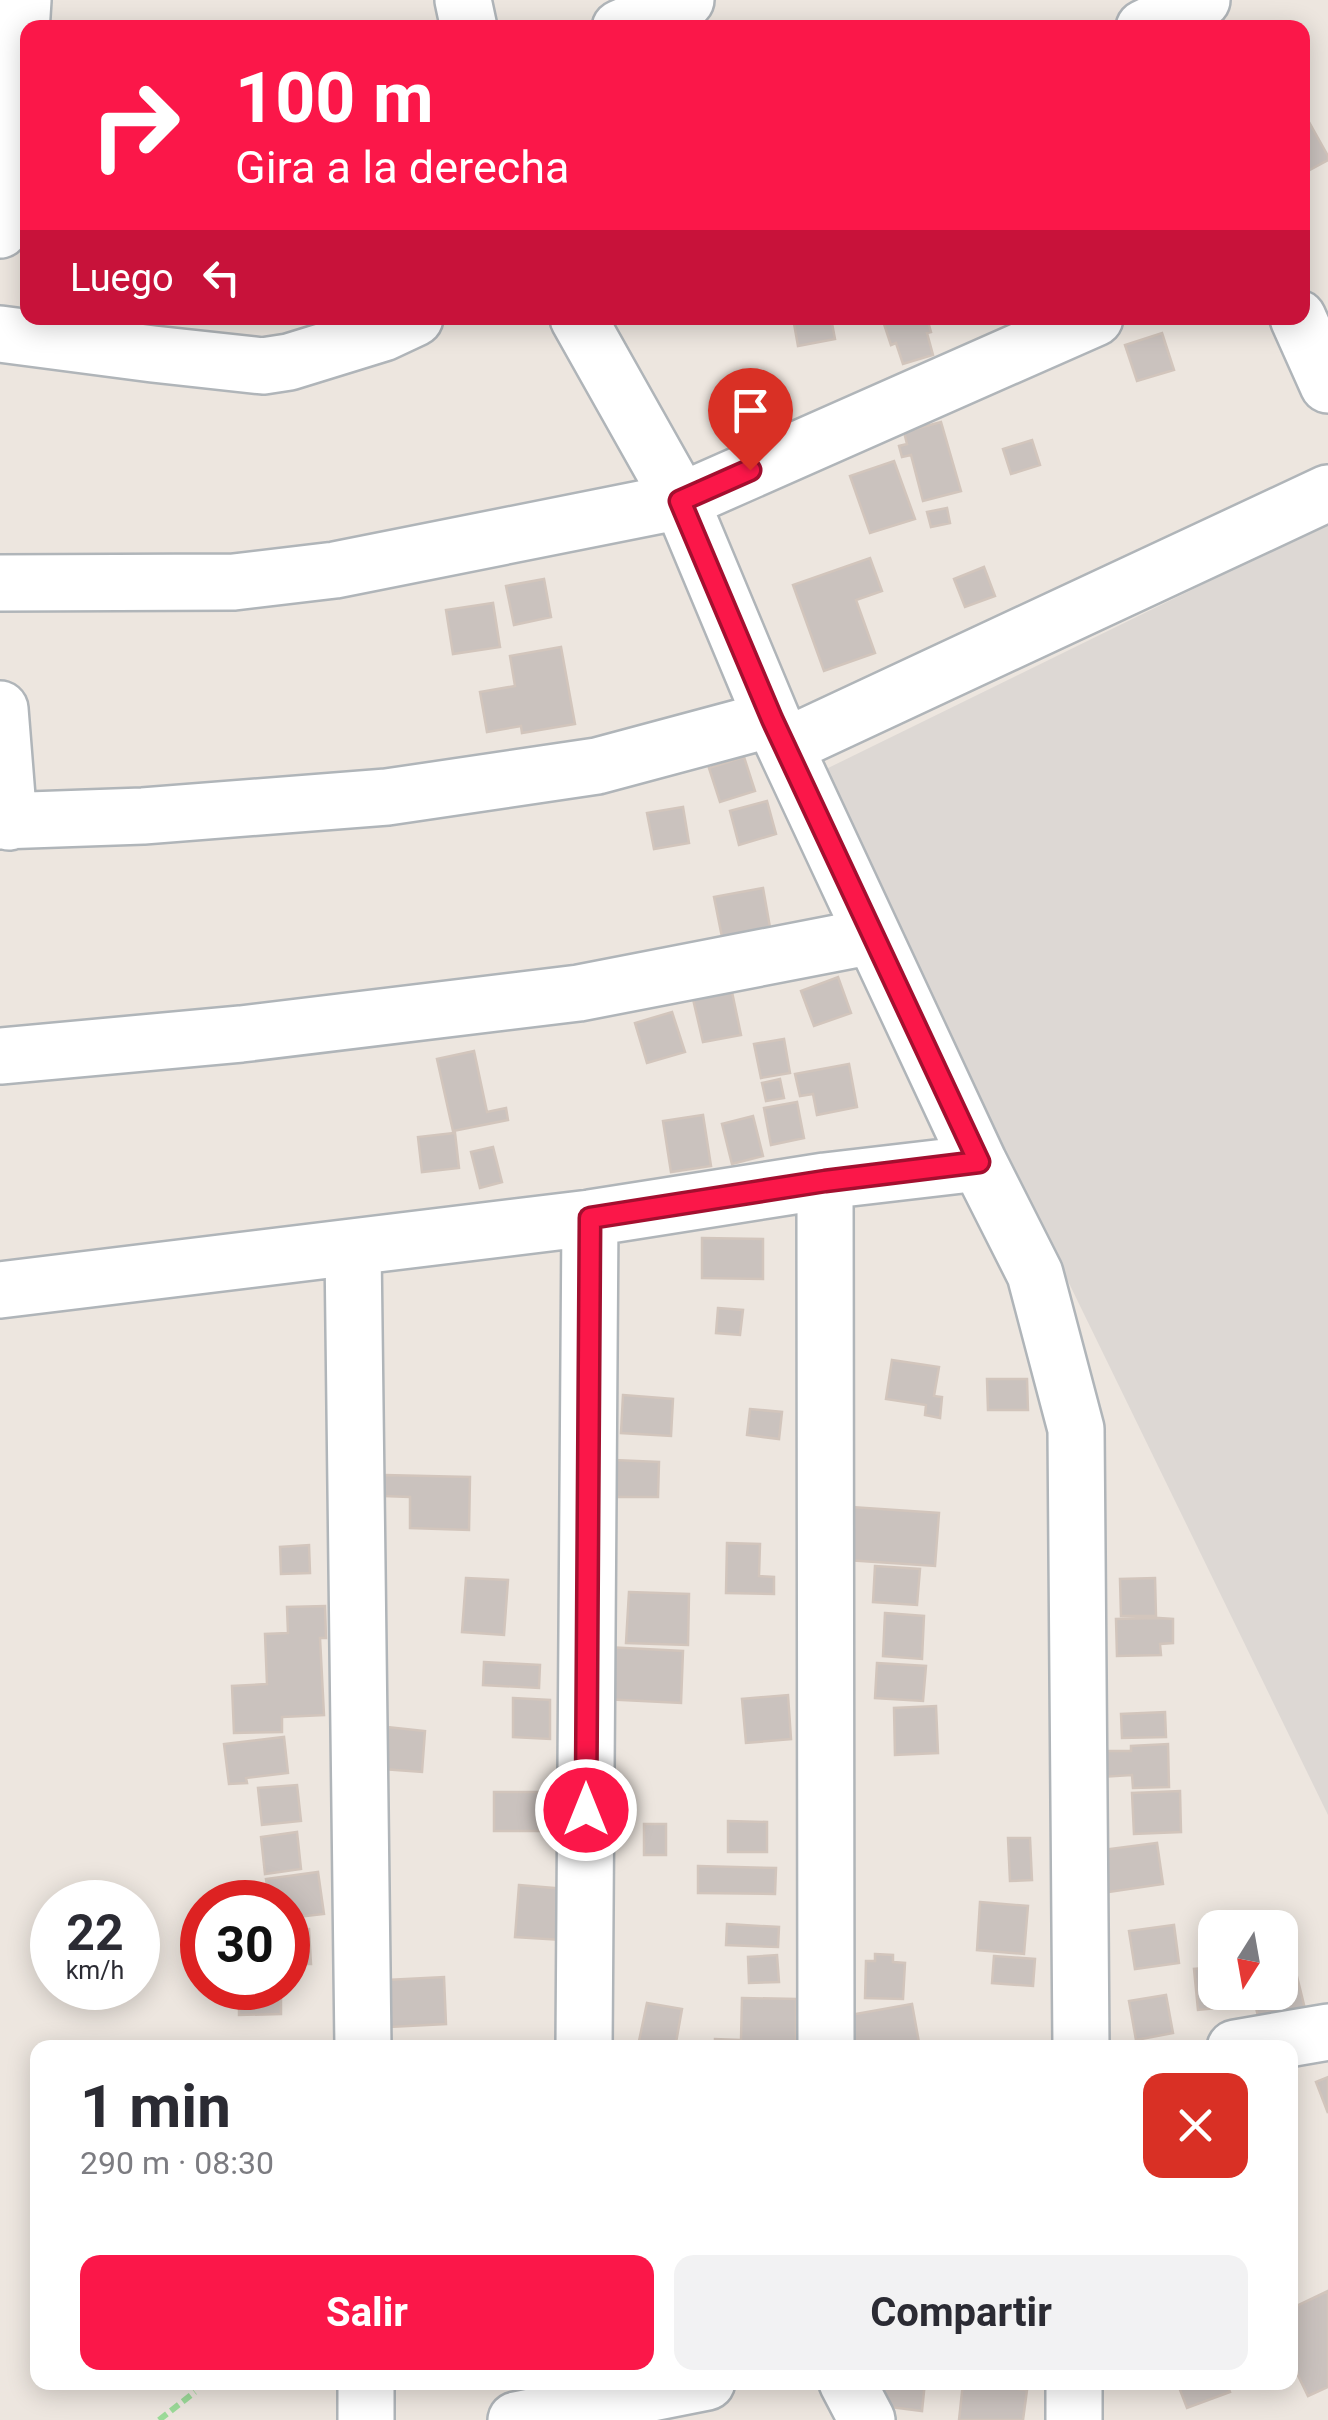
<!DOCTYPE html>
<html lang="es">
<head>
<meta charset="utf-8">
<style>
	body { margin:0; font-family:Roboto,sans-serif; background:#f2f2f3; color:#2b2b33; height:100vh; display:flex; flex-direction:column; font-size:38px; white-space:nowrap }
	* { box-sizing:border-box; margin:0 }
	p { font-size:32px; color:#7c7c81 }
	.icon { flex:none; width:55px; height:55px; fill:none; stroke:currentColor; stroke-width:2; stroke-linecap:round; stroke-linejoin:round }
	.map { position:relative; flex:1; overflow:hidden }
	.drawer { position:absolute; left:30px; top:2040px; width:1268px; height:350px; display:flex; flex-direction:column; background:#fff; border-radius:20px; box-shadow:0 5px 25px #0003 }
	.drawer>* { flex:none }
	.hud { position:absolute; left:20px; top:20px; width:1290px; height:305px; border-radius:20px; box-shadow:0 5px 25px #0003; background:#fb1749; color:#fff; overflow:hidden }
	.needle { width:65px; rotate:191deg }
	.tools { position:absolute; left:1198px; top:1910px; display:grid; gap:20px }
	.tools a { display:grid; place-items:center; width:100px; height:100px; border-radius:20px; background:#fff; box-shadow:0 5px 25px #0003; font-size:50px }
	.speed { position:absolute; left:30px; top:1880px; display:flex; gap:20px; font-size:50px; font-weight:700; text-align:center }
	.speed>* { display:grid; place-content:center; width:130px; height:130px; border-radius:50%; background:#fff; box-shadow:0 5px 25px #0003; line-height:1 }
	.speed small { font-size:25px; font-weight:400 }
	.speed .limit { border:15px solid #d22; background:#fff; color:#111 }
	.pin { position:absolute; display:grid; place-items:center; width:85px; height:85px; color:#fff; margin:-102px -42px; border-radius:50% 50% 50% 0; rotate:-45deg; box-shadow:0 0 10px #0007 }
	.pin .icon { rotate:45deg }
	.me { position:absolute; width:110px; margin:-55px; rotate:0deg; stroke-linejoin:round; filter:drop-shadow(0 0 8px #0008) }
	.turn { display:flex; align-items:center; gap:35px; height:210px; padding:0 50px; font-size:45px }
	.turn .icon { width:130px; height:130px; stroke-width:2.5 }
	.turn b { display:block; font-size:70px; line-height:85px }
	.then { display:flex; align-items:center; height:95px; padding:0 50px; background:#0003; gap:20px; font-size:38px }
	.round { display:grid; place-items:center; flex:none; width:105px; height:105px; border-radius:20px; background:#f2f2f3 }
	.headline { display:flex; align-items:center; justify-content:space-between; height:170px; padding:0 50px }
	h1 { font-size:60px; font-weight:700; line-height:75px }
	.primary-button { display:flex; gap:20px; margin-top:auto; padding:20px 50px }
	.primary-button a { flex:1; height:115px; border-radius:20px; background:#fb1749; color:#fff; font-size:40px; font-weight:700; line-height:115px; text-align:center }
	.primary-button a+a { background:#f2f2f3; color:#2b2b33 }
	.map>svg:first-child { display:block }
</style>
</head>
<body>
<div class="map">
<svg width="1328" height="2420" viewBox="0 0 1328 2420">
	<rect width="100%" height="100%" fill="#ede6df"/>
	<path fill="#ddd8d4" d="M1328,523V1815L820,772Z"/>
	<path fill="#cac2be" stroke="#d2c5bc" stroke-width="2.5" d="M1304,113L1328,156V160L1302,174Z
		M793,318H831L835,339L798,346Z
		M882,318H927L931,332L927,333L933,355L903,364L896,343L891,345Z
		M1162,333L1174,370L1137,381L1125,345Z
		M941,422L961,491L923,501L911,455L902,457L899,446L907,444L904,432Z
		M1032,440L1040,465L1011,474L1003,449Z
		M894,461L915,519L870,533L850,476Z
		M947,508L950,523L931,527L927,512Z
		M870,558L882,591L856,600L875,653L824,671L793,585Z
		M984,567L995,596L965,607L954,579Z
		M544,579L551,617L514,625L506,586Z
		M493,603L500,647L453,654L446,610Z
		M561,647L575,724L522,733L521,726L487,732L480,692L515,686L510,656Z
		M744,757L755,791L720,802L709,768Z
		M767,801L776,834L739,845L730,811Z
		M683,807L689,843L654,849L647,813Z
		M763,888L771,933L723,942L714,897Z
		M838,977L851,1013L814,1026L801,991Z
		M732,992L741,1035L703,1042L693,999Z
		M672,1012L685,1052L647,1063L635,1023Z
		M784,1039L790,1073L761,1078L754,1044Z
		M474,1051L487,1112L506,1108L508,1120L453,1131L437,1059Z
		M849,1064L857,1107L817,1115L813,1094L800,1096L795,1074Z
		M780,1079L784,1098L766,1101L762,1083Z
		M797,1102L804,1138L771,1145L764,1108Z
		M703,1115L711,1166L671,1172L663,1121Z
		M753,1116L763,1156L732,1164L722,1124Z
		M455,1133L459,1168L422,1172L418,1137Z
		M493,1147L502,1182L480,1188L471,1152Z
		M702,1238L763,1239V1279L702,1278Z
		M718,1308L743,1310L740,1335L716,1333Z
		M892,1360L939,1367L934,1396L942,1397L940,1418L925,1415L926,1405L886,1399Z
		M987,1379H1027L1028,1410H988Z
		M623,1395L673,1399L671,1436L621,1433Z
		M750,1409L782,1412L779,1439L747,1435Z
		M614,1460L659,1462L658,1497H613Z
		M384,1475L470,1477L469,1530L410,1528V1497L384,1496Z
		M851,1507L939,1513L935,1566L847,1560Z
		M727,1543L760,1544L759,1576L774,1577V1594L726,1593Z
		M309,1545L310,1573L281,1574L280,1547Z
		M875,1566L920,1569L917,1605L873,1602Z
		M466,1578L508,1580L504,1635L462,1632Z
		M1155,1578L1156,1616H1121L1120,1579Z
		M629,1592L689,1594L688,1645L626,1643Z
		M325,1606L326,1638H320L324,1715L282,1717V1732L234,1733L232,1686L267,1684L265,1634L288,1633L287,1607Z
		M885,1613L924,1616L922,1659L883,1656Z
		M1159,1618L1173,1619V1643L1160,1644L1161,1655L1117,1656L1116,1619Z
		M605,1647L683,1651L681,1703L603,1699Z
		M484,1662L540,1665L539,1688L483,1685Z
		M877,1663L926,1666L923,1701L875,1698Z
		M788,1695L791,1739L746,1743L742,1699Z
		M513,1698L550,1700V1739L513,1737Z
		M936,1706L938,1753L895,1755L894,1708Z
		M1165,1712L1166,1737L1122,1738L1121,1714Z
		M387,1727L425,1731L422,1772L383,1769Z
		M284,1737L288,1773L246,1778L247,1783L229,1784L224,1744Z
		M1168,1744L1169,1787L1133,1788L1132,1775L1101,1777L1100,1751H1131V1746Z
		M297,1785L301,1821L262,1825L258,1788Z
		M1180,1791L1181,1832L1134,1834L1132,1793Z
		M494,1792H543V1831H494Z
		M728,1821L767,1822V1852H728Z
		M644,1824H666V1855H644Z
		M297,1832L301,1869L265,1874L261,1837Z
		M1008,1838H1030L1032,1880L1010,1881Z
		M1157,1843L1163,1884L1108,1892L1102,1850Z
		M698,1866L776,1868L775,1894L698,1893Z
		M318,1872L324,1914L288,1918V1902H269L266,1879Z
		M519,1885L565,1889L562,1940L515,1937Z
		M980,1902L1028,1906L1024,1954L977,1950Z
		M727,1924L779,1927L778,1947L726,1945Z
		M1174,1925L1179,1963L1135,1969L1129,1931Z
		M309,1929L311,1964H288V1930Z
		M1291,1952L1306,2013L1260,2024L1252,1992H1280V1955Z
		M875,1954L893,1955V1962L905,1963L903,1999L865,1998L866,1961H875Z
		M777,1955L779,1982L749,1983L748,1957Z
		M994,1956L1035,1959L1033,1986L992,1983Z
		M1215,1967V1992H1236L1238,2006L1198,2010L1194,1969Z
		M444,1977L446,2024L390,2027L387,1980Z
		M239,1988H281V2014L239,2015Z
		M1166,1995L1173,2033L1136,2040L1129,2001Z
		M742,1998L796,1999V2042L805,2043V2048H715V2039L741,2040Z
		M647,2003L682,2009L675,2048L639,2041Z
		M912,2004L920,2048H845L839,2017Z
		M493,2042L529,2045V2048H493Z
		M1328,2077V2113L1316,2082Z
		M1290,2104H1292L1295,2145H1290Z
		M1328,2291V2387L1308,2396L1292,2363L1290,2364V2309Z
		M884,2382H925L922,2411L882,2406Z
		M1177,2382H1226L1230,2392L1187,2408Z
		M963,2383L1027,2390L1023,2420H959Z"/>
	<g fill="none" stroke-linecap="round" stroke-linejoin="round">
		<defs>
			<path id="minor" d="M463,0L469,28
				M620,28L686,0
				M1144,28L1202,0
				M15,126L23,0
				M0,230L15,126L28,127
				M578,318L681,501L772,719L979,1163L1035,1274L1076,1429L1081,2048
				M1298,318L1328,385
				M0,334L153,354L263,366L289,362L383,333L415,318
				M0,583L234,582L335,570L681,501L1095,318
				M0,709L9,822
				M786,746L1328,493
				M0,821L143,816L387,797L597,766L772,719
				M0,1056L241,1034L579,993L873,936
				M825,1181L826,2048
				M353,1248L363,2048
				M0,1290L590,1218L825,1181L979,1163
				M584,2048L590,1218
				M1235,2048L1328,2032
				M366,2382V2420
				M847,2382L867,2420
				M516,2420L707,2382
				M1074,2420V2382"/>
		</defs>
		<use href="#minor" stroke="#b0b5b9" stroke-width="60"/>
		<path stroke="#9cdb99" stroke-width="6" stroke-dasharray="10 5" stroke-linecap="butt" d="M159,2420L195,2392"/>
		<use href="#minor" stroke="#fff" stroke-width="55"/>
	</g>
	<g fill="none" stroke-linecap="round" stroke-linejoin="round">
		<defs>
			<path id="route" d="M586,1810L590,1218L825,1181L979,1162L772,719L680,501L750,470"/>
		</defs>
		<use href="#route" stroke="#a30f2f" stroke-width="25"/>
		<use href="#route" stroke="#fb1749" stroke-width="18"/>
	</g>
</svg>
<div class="tools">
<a><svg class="needle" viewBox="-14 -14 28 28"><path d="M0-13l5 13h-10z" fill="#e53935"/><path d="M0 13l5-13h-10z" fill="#7c7c81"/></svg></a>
</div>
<div class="speed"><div>22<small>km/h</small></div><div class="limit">30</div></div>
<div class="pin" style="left:750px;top:470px;background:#d93025"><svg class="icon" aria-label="arrive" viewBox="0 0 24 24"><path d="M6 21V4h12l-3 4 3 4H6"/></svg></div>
<svg class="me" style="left:586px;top:1810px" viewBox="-20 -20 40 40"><circle r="17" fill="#fb1749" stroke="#fff" stroke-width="3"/><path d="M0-11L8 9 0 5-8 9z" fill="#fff"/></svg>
<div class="hud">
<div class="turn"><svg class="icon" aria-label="right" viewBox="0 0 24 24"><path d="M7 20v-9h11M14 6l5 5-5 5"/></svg><div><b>100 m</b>Gira a la derecha</div></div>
<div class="then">Luego<svg class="icon" aria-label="left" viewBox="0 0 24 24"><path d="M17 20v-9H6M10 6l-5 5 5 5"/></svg></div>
</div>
<section class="drawer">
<div class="headline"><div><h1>1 min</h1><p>290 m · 08:30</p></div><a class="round" style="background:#d93025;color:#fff"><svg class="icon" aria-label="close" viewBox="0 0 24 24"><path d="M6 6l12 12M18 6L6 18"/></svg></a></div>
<div class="primary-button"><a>Salir</a><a>Compartir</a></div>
</section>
</div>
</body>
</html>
